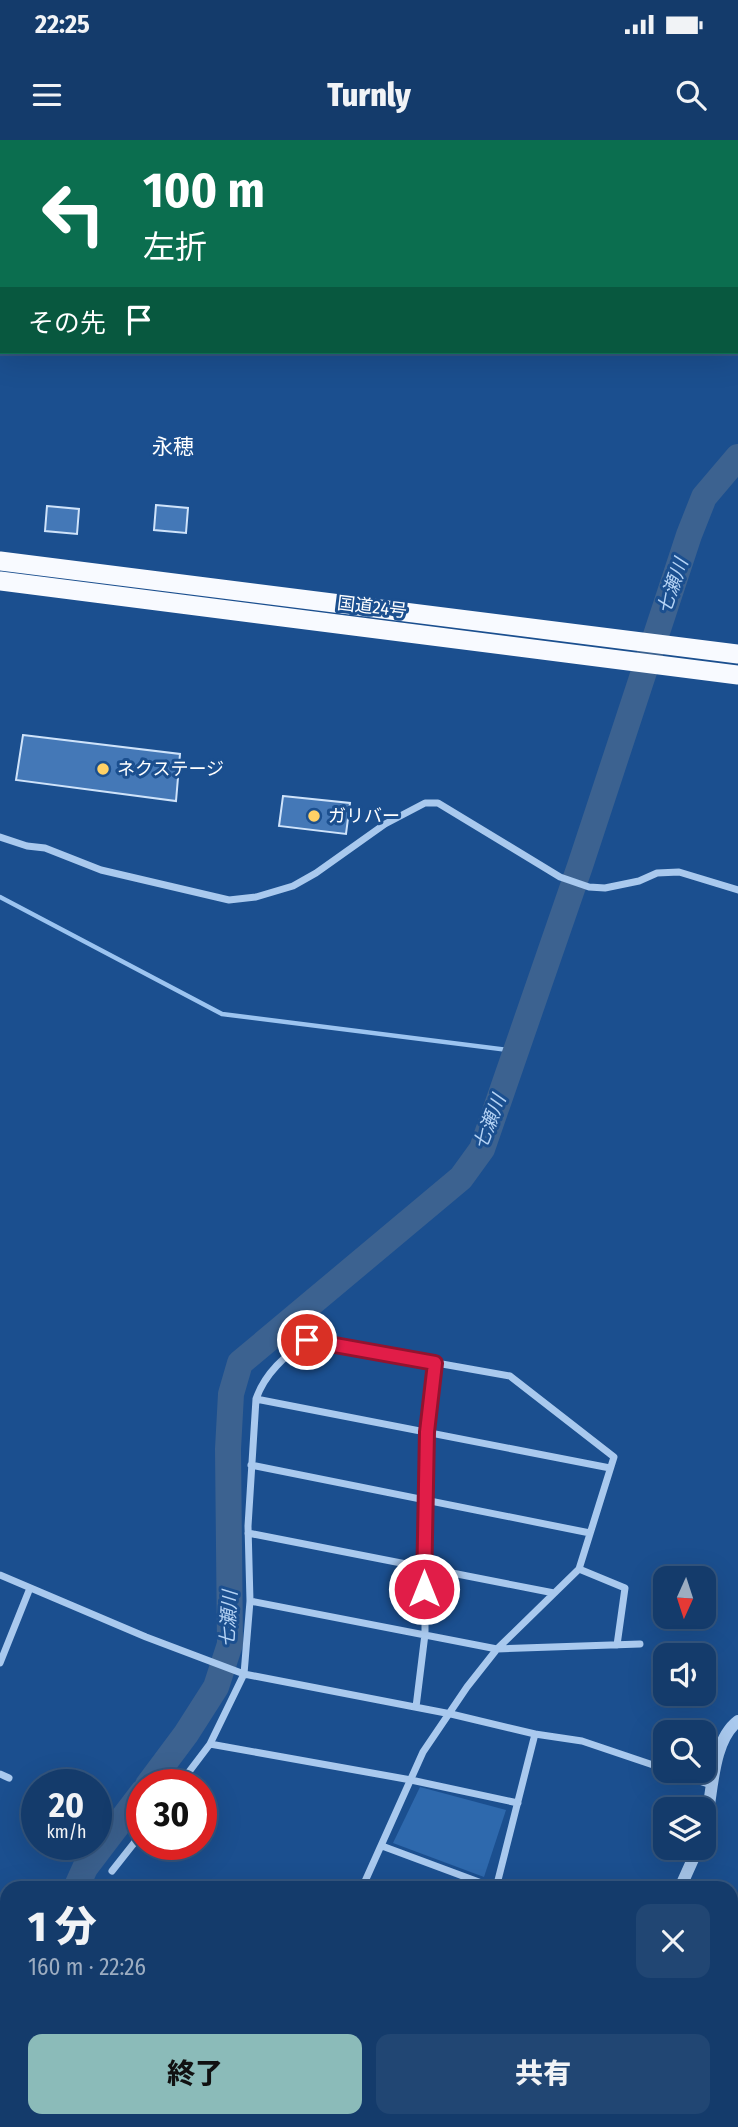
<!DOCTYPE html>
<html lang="ja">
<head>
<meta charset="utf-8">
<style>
	body { margin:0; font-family:"Fira Sans Condensed","Noto Sans JP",sans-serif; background:#214673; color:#f1f3f6; height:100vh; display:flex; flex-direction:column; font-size:26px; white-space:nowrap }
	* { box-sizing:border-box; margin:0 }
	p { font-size:23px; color:#9dadc1 }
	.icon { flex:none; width:38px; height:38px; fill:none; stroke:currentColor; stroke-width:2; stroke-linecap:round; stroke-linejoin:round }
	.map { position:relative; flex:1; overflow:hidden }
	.sheet { position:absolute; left:0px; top:1741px; width:738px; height:247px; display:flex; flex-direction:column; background:#143b6b; border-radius:21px 21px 0 0; box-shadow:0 7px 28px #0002,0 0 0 2px #33557e }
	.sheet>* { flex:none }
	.banner { position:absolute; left:0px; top:0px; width:738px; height:214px; box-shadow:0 7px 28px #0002,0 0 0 2px #33557e; background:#0b6e4f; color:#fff; overflow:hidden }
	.needle { width:46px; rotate:183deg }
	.controls { position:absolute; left:653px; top:1426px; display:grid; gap:14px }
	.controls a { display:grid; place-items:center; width:63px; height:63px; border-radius:14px; background:#143b6b; box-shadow:0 7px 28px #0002,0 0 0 2px #33557e; font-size:35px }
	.speed { position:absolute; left:21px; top:1629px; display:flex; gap:14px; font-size:35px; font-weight:700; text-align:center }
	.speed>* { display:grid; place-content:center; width:91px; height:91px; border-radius:50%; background:#143b6b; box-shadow:0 7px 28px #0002,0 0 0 2px #33557e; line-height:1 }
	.speed small { font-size:18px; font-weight:400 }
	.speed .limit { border:10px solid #d22; background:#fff; color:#111 }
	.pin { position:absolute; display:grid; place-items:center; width:60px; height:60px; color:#fff; margin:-30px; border:4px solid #fff; border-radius:50%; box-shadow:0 2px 7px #0007 }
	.me { position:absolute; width:77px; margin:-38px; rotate:0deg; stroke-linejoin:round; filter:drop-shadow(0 0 5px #0008) }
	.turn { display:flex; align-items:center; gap:24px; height:147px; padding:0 28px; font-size:32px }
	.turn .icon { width:91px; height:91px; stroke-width:2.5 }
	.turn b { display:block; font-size:49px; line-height:60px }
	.then { display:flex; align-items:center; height:66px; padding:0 28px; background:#0003; gap:14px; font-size:26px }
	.round { display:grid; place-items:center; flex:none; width:74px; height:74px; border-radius:14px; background:#214673 }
	.head { display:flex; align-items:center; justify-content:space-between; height:119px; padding:0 28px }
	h1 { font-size:42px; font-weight:800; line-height:52px }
	.primary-button { display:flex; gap:14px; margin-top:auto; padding:14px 28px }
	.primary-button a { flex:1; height:80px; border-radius:14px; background:#8bbbb9; color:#111; font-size:28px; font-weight:800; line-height:80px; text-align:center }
	.primary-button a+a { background:#214673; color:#f1f3f6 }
	.status { display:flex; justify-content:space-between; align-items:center; height:49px; padding:0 35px; background:#143b6b; direction:ltr }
	.status svg { height:19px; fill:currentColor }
	header { display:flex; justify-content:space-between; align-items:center; height:91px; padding:0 28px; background:#143b6b; font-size:32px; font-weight:800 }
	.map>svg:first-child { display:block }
</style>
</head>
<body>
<div class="status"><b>22:25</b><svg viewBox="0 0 49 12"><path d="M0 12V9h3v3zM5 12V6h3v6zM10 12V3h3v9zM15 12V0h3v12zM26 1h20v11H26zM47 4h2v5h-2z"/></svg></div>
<header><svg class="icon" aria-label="menu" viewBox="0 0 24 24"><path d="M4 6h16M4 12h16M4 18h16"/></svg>Turnly<svg class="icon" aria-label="search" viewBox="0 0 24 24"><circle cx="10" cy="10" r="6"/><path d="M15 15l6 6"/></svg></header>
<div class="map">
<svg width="738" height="1987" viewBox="0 0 738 1987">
	<rect width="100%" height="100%" fill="#1b4f8f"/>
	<path fill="#2e69ad" d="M420,1647L506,1670L484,1737L393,1703Z"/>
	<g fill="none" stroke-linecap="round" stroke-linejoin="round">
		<path stroke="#9cc4f0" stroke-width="4.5" d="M0,757L222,874L516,911
			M0,1987L5,1982"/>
		<path stroke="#3c6290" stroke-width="26" d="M148,1645L186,1594L216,1547L230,1504L228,1309L231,1254L240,1223L461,1038L482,1009L580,726L689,395L704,357L738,317
			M76,1748L85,1728L142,1653
			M7,1977L5,1982L9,1987"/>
	</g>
	<path fill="#4478b7" stroke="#cfe3fa" stroke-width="2" d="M156,365L188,368L186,393L154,390Z
		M47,366L79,369L77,394L45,391Z
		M23,595L180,614L176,661L16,640Z
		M283,656L350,663L346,694L279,686Z"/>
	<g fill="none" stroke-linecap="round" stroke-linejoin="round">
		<path stroke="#a9c9ee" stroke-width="7" d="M493,2L499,0
			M0,157L2,156
			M0,697L27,706L45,708L101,730L229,760L256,757L293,746L316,733L385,684L425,663H438L560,737L589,747L605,748L639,741L657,733L679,732L738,750
			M256,1259L610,1328
			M251,1325L590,1393
			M248,1393L554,1453
			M579,1429L625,1448L617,1505
			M0,1435L146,1497L244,1534L451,1574L535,1594L582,1601L665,1629
			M250,1461L497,1509L640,1504
			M0,1523L30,1448
			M416,1567L425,1494V1360L427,1292L435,1223
			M210,1604L411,1640L518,1663
			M670,1631L711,1645
			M0,1634L9,1638
			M179,1645L210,1604L244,1534L250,1461L248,1386L256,1259C265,1233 285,1216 307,1200L510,1236L614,1317L579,1429L497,1509L467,1547L423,1612L362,1748
			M382,1706L495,1748
			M112,1731L142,1693
			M496,1748L535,1594
			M361,1987L363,1981
			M433,1987L445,1981"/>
		<path stroke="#a9c9ee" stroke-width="12" d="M704,1691C713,1660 710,1602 738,1581
			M680,1748L698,1708
			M617,1987L618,1981"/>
		<path stroke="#f8faff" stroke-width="19" d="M0,421L738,514
			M0,441L738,535"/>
	</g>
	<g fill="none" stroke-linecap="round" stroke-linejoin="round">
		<defs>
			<path id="route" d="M307,1200L435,1223L427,1292L424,1449"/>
		</defs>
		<use href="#route" stroke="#92132f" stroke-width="18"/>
		<use href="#route" stroke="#e11d48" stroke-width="12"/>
	</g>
	<g fill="#ffd166" stroke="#1b4f8f" stroke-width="2.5">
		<circle cx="103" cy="629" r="7"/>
		<circle cx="314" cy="676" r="7"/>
	</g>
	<g text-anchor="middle" stroke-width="6" stroke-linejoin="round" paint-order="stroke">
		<g font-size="18" fill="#fff" stroke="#1b4f8f">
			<text transform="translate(372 467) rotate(7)" y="6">国道24号</text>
		</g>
		<g font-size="18" fill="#fff" stroke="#1b4f8f" text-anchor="start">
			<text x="117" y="635">ネクステージ</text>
			<text x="328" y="682">ガリバー</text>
		</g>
		<g font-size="19" font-style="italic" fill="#b5d3f5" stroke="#1b4f8f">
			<text transform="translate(672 446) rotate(-71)" y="7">七瀬川</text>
			<text transform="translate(489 982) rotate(-69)" y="7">七瀬川</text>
			<text transform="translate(228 1479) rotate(-87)" y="7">七瀬川</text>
		</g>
		<g font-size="21" fill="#fff" stroke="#1b4f8f">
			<text x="173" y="314">永穂</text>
		</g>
	</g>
</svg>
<div class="controls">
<a><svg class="needle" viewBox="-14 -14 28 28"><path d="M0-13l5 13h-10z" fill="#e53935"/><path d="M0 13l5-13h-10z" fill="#9dadc1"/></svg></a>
<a><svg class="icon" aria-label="sound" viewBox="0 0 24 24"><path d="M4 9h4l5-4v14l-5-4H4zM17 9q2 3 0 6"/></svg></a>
<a><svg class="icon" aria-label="search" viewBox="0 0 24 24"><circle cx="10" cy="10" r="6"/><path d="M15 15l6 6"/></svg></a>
<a><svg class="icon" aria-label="layers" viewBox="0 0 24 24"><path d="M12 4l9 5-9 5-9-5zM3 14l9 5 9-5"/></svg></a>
</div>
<div class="speed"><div>20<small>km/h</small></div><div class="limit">30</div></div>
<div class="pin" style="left:307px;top:1200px;background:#d93025"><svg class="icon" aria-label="arrive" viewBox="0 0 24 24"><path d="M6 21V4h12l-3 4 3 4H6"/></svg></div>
<svg class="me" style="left:424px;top:1449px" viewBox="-20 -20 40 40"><circle r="17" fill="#e11d48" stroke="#fff" stroke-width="3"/><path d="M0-11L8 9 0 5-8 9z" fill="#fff"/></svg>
<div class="banner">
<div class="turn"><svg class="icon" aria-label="left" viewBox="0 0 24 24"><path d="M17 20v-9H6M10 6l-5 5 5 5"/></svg><div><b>100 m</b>左折</div></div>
<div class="then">その先<svg class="icon" aria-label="arrive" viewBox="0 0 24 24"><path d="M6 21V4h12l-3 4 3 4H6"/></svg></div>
</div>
<section class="sheet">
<div class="head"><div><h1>1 分</h1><p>160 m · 22:26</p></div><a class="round"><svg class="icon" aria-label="close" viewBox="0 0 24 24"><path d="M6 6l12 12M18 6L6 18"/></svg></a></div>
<div class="primary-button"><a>終了</a><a>共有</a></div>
</section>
</div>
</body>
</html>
